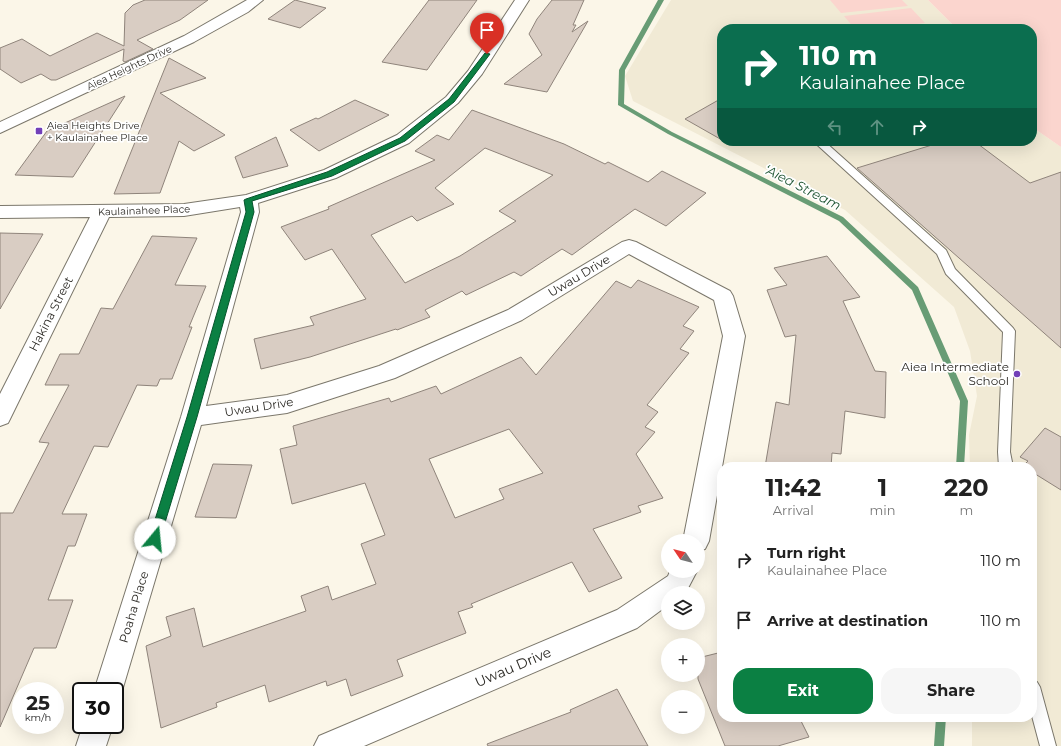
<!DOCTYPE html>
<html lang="en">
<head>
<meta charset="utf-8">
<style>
	body { margin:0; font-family:Montserrat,sans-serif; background:#f6f6f6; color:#222; height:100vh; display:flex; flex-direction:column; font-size:15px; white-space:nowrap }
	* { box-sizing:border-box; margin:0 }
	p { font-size:13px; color:#767676 }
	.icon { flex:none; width:22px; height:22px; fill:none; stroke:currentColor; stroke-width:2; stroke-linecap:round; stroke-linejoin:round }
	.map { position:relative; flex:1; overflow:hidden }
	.details { position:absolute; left:717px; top:462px; width:320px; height:260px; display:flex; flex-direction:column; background:#fff; border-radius:16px; box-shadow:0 4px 16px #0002 }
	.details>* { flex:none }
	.banner { position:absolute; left:717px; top:24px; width:320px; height:122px; border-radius:16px; box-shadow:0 4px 16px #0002; background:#0b6e4f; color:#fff; overflow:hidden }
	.needle { width:26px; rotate:305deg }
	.tools { position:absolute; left:661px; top:534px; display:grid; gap:8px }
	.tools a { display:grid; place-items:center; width:44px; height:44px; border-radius:50%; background:#fff; box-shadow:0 4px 16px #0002; font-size:20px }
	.speed { position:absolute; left:12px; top:682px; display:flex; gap:8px; font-size:20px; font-weight:700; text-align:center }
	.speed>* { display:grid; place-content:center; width:52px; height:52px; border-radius:50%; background:#fff; box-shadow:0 4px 16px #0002; line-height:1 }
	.speed small { font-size:10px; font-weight:400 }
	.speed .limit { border:2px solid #111; border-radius:6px; background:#fff; color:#111 }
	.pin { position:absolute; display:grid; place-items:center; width:34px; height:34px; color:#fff; margin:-41px -17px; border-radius:50% 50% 50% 0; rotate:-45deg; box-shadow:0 0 4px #0007 }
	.pin .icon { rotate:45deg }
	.me { position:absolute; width:44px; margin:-22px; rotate:17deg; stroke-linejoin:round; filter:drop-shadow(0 0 3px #0008) }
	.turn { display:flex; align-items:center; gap:14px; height:84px; padding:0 16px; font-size:18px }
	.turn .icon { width:52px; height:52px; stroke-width:2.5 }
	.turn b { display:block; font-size:28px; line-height:34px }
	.lanes { display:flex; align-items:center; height:38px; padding:0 16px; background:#0003; justify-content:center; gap:20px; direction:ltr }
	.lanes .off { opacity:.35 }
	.eta { display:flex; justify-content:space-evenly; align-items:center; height:68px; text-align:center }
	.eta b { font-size:24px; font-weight:700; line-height:28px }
	.cta { display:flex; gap:8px; margin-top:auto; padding:8px 16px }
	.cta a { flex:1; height:46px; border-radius:16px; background:#0b8043; color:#fff; font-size:16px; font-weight:700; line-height:46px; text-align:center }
	.cta a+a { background:#f6f6f6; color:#222 }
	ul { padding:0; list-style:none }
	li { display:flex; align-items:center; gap:12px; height:60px; padding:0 16px }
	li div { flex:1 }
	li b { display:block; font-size:15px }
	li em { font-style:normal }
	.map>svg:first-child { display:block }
</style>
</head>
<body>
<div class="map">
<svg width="1061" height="746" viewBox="0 0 1061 746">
	<rect width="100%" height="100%" fill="#fbf6e8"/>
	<path fill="#f1ead5" d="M671,0H928L957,29H722V141H1032V127L1061,147V746H972V717H1032V467H970L969,435L977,396L970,351L954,307L845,210L633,101L625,76Z"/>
	<path fill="#fbd5ce" d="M830,0H902L908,6L841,13Z
		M928,0H1061V147L1032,127V29H957Z
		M911,8L925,23L876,29H855L844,16Z"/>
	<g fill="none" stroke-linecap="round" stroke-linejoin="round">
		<path fill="#689c75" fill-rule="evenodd" d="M658,0H664L625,70L624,104L672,132L843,217L918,287L968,401L964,467H956L960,401L912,290L839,221L668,134L618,105L619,70Z
			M936,717H946L944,746H934Z"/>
	</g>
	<path fill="#d9cdc3" stroke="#8f847b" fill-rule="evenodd" d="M145,0H208L180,20L137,40L153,49L125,62L123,61L124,49L56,80H51L41,74L21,83L0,69V48L22,39L50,56L97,33L124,46L125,13L133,5Z
		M295,0L326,8L300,28L268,19Z
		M429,0H477L427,70L382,62Z
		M552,0H584L573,25H576L572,32L588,21L547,92L504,84L542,55L529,34L537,19Z
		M169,58L206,78L160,93L225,135L194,151L179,141L160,193L114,194Z
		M125,96L73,177L15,175L47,131Z
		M722,98V140L685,119Z
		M355,100L389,115L319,151L290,130L316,118L318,119Z
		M472,110L564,144L605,164L608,162L648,182L662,171L706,193L666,226L635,209L572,255L562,249L521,276L514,272L466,295L462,291L425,310L430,317L397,330L396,329L310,357L261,369L254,339L314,325L310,317L366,299L332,249L305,260L281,227L329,209L328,207L435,160L415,151L437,135L449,140ZM485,148L553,175L499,211L516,221L460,256L405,283L371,235L412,216L417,221L454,204L435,188Z
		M276,137L288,166L243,178L235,157Z
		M945,141H974L1030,183L1061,172V348L857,168Z
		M0,233L43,234L0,309Z
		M152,236L197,238L175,285L206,286L189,327H192L172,379H160L157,386L137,385L108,447L94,446L62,514H87L75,546H68L48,600H73L56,648H34L0,727V513H13L49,443L39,442L69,385H45L60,354H79L101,308L113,309Z
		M827,256L860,297L843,301L875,371L886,372L885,418L845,411L841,454L832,453L831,467H765L776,402L789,405L796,335L785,337L767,290L787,285L774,268Z
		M638,280L699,307L683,326L694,331L680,349L689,353L647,405L658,412L645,427L655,432L636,454L663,498L638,506L641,512L593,529L622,578L589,592L572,562L471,604L473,607L458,612L466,633L397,660L403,676L351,696L346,679L327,686L326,681L269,702L265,685L216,703L217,707L161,728L146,646L171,636L166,617L194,608L203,647L306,611L301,596L328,586L332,600L376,584L361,544L385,535L365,483L292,504L280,449L297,445L293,426L389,398L391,402L436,386L441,394L521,357L536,375L616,281L631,288ZM509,429L543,473L499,489L504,499L455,518L429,459Z
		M1045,428L1061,437V490L1032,472V467L1023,466L1028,461L1020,457Z
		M213,464L252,465L236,518L195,517Z
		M722,652V717H799L809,737L778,746H725L698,679V658Z
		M617,689L648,746H488L487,744L571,712L570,710Z"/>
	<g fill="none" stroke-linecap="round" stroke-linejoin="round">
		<defs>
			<path id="lane" d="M813,141H824L946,250L955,269L1013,328L1015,331L1010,452L1013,467H999L998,452L1003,332L946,274L937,254Z
				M1032,680L1037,682L1040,687L1056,746H1040L1032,716Z"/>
			<path id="street" d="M515,0H529L482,74L458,103L409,143L336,178L258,203L259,212L206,406L287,395L379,366L508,310L622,242L629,240L636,242L730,291L733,296L745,336L709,541L705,549L698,551V541H683L723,336L714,300L629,254L522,320L395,378L287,413L201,425L122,691L118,701L115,702V691H94L181,417L241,212L240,207L184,216L109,217L11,417L8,423L0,426V394L90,217L0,218V206L184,204L246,195L324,170L397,135L446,97L468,71Z
				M670,571H697L686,592L668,593V605L637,628L364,746H314L319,736L617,610L668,576Z
				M83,725H113L106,746H76Z"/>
			<path id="secondary" d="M247,0H263L248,12L194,42L0,133V122L184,36Z"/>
		</defs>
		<use href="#lane" stroke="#7b776b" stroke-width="2"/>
		<use href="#street" stroke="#7b776b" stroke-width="2"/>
		<use href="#secondary" stroke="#7b776b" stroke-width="2"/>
		<use href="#lane" fill="#fff" fill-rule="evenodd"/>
		<use href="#street" fill="#fff" fill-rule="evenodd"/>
		<use href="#secondary" fill="#fff" fill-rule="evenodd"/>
	</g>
	<path fill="#0b8043" stroke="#07532c" d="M485,53L490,54L454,102L405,141L332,176L252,201L254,212L197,417L160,539L158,542L155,543L151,542L149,539L187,417L246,212L244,200L246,199L327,172L400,138L449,99Z"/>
	<g fill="#7240b8" stroke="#fff" stroke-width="1.5">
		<rect x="35" y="127" width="8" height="8" rx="2"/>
		<circle cx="1017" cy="374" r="4"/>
	</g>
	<g text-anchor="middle" stroke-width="3.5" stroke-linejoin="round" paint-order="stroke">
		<g font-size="10" fill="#2b2924" stroke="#fff">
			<text transform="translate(129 67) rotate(-25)" y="4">Aiea Heights Drive</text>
			<text transform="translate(144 210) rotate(-2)" y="4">Kaulainahee Place</text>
		</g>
		<g font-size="10" fill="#2b2924" stroke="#fff" text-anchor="start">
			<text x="47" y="129">Aiea Heights Drive<tspan x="47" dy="12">+ Kaulainahee Place</tspan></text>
		</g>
		<g font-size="12" fill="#2b2924" stroke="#fff">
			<text transform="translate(579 276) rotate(-31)" y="4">Uwau Drive</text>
			<text transform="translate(51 314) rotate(-63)" y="4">Hakina Street</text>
			<text transform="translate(259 407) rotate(-9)" y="4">Uwau Drive</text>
			<text transform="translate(134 607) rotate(-73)" y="4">Poaha Place</text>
		</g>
		<g font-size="12" fill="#2b2924" stroke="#fff" text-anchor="end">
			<text x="1009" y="371">Aiea Intermediate<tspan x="1009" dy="14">School</tspan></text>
		</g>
		<g font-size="13" font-style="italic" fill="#1c5330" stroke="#fff">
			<text transform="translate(803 187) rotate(27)" y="5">ʻAiea Stream</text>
		</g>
		<g font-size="14" fill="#2b2924" stroke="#fff">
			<text transform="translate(513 667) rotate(-23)" y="5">Uwau Drive</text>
		</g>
	</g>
</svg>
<div class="tools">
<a><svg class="needle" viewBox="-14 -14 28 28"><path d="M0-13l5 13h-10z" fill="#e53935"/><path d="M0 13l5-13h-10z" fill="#767676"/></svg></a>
<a><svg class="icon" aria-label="layers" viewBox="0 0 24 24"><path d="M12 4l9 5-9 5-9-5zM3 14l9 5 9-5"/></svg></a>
<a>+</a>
<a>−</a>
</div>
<div class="speed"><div>25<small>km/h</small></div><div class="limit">30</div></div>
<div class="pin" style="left:487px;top:54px;background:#d93025"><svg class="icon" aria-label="arrive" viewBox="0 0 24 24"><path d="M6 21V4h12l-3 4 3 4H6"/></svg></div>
<svg class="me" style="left:155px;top:539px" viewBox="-20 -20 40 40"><circle r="19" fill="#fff"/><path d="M0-13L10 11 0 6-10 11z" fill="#0b8043"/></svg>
<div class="banner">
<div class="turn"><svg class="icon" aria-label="right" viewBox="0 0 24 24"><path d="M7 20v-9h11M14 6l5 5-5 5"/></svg><div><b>110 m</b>Kaulainahee Place</div></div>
<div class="lanes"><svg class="icon off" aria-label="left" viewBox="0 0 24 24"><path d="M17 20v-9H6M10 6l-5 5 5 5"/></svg><svg class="icon off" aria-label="ahead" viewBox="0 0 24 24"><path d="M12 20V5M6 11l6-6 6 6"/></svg><svg class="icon" aria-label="right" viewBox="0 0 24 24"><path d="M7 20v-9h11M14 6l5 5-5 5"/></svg></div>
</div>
<section class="details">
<div class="eta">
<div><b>11:42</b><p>Arrival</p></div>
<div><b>1</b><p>min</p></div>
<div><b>220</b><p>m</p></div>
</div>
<ul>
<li><svg class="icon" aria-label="right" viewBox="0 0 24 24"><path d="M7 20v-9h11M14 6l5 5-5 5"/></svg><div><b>Turn right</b><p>Kaulainahee Place</p></div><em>110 m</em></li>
<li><svg class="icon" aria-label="arrive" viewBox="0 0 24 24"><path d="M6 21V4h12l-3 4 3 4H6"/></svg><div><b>Arrive at destination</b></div><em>110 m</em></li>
</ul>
<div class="cta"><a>Exit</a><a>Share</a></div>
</section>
</div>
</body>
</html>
